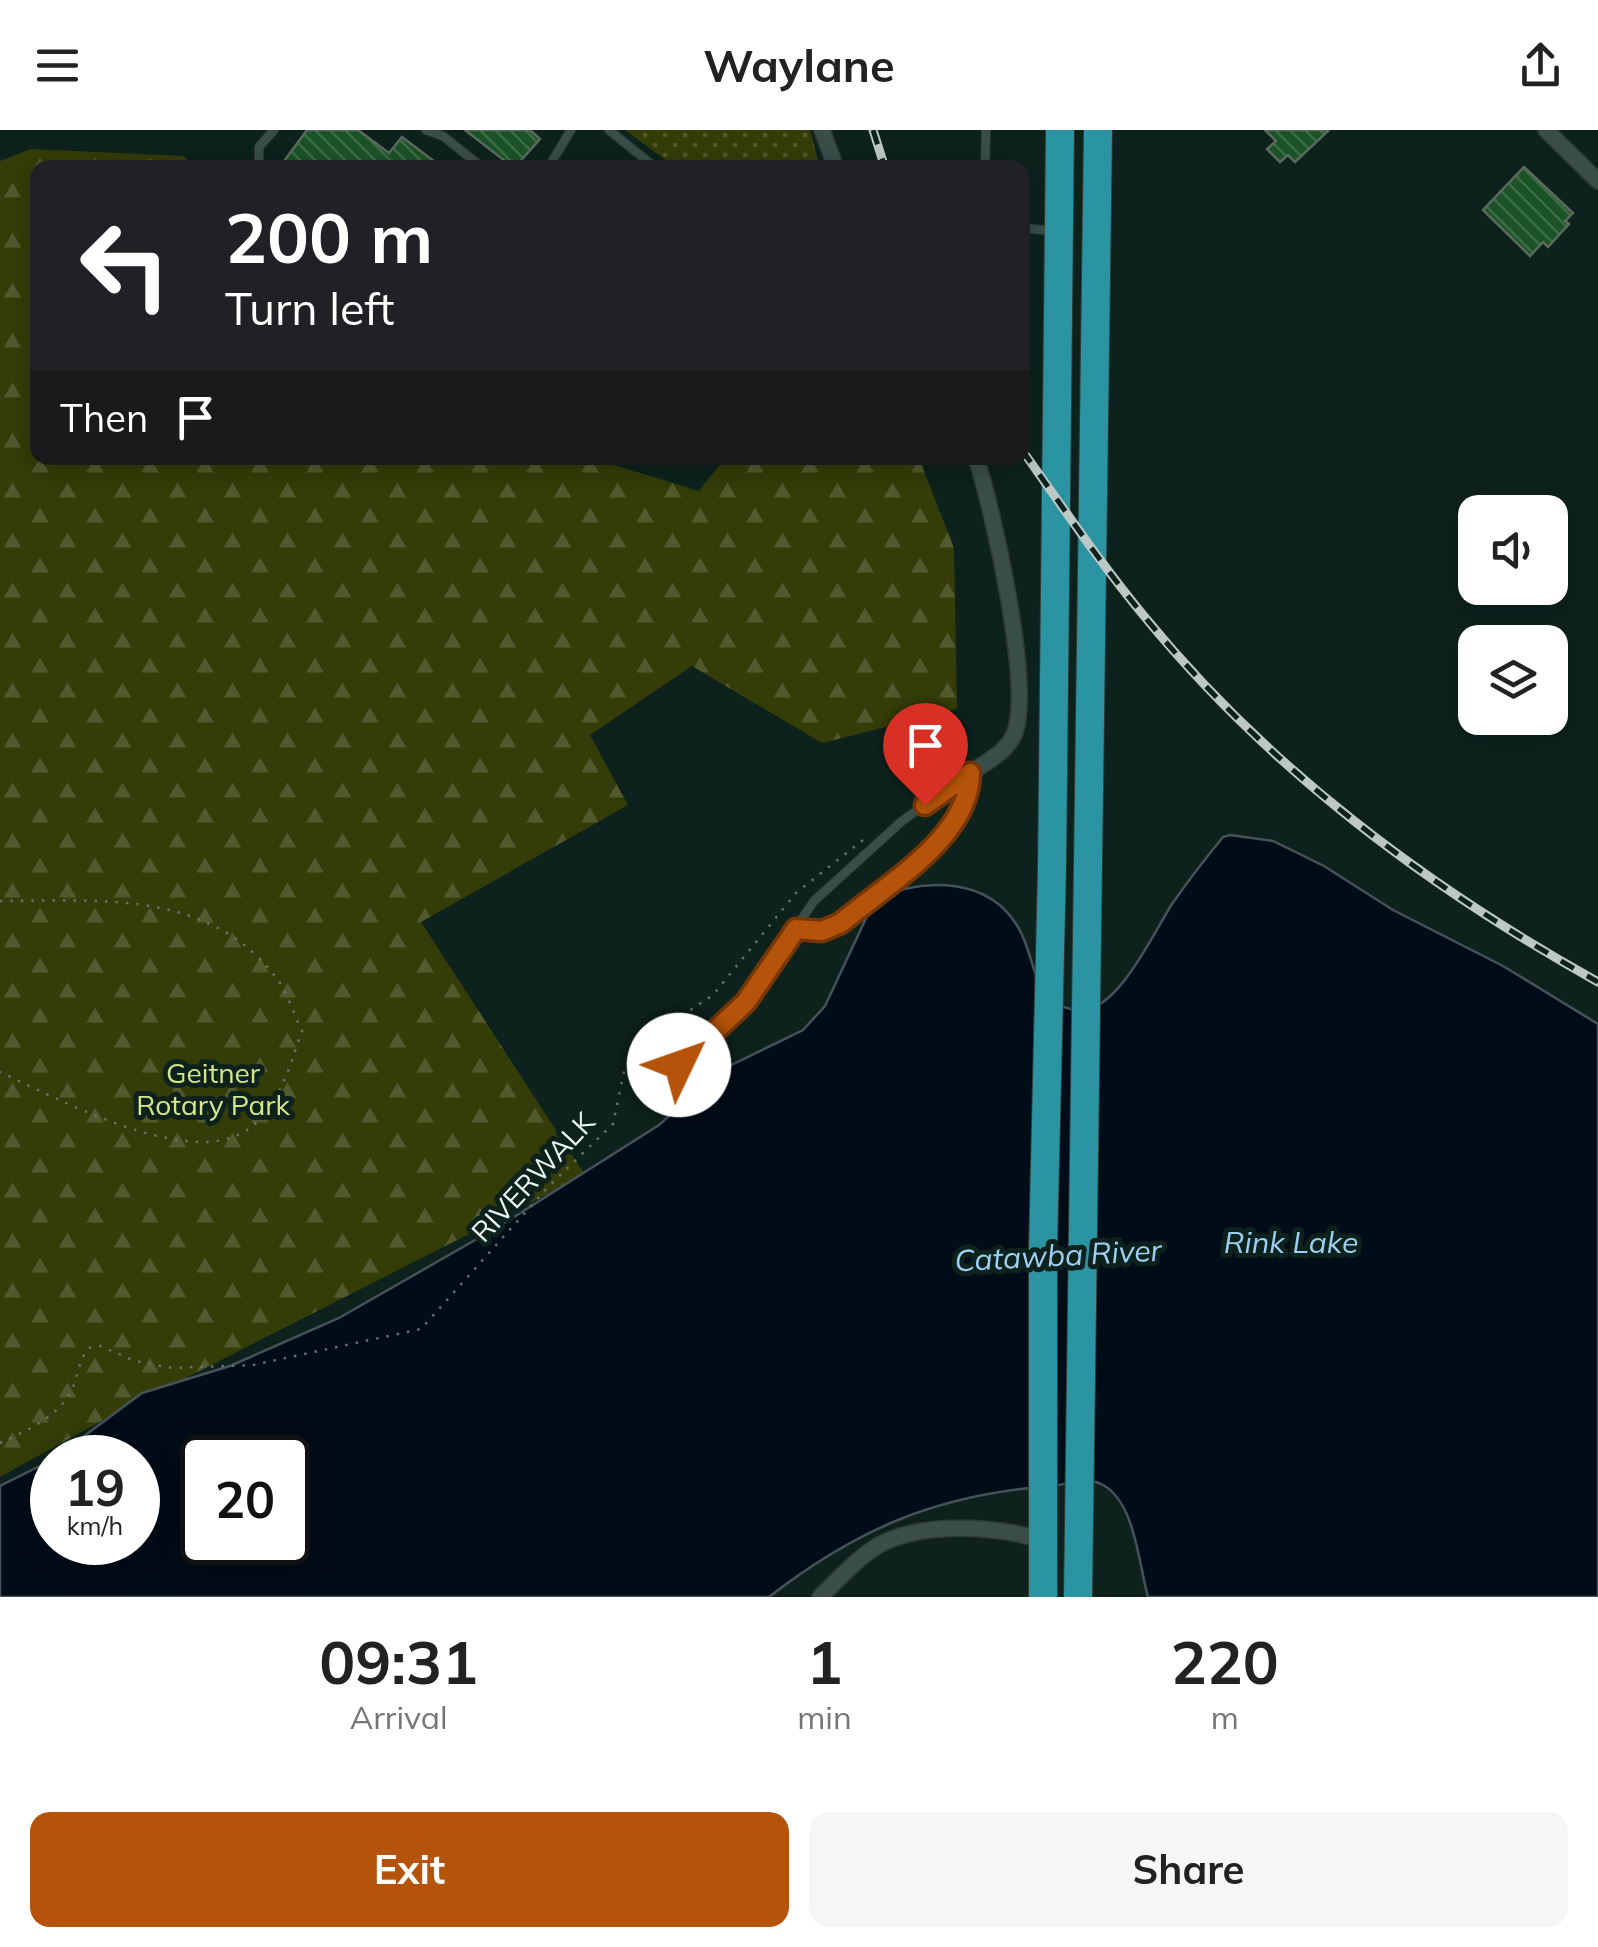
<!DOCTYPE html>
<html lang="en">
<head>
<meta charset="utf-8">
<style>
	body { margin:0; font-family:Mulish,sans-serif; background:#f6f6f6; color:#222; height:100vh; display:flex; flex-direction:column; font-size:38px; white-space:nowrap }
	* { box-sizing:border-box; margin:0 }
	p { font-size:32px; color:#767676 }
	.icon { flex:none; width:55px; height:55px; fill:none; stroke:currentColor; stroke-width:2; stroke-linecap:round; stroke-linejoin:round }
	.map { position:relative; height:1467px; overflow:hidden }
	.details { display:flex; flex-direction:column; background:#fff; flex:1 }
	.details>* { flex:none }
	.guide { position:absolute; left:30px; top:30px; width:1000px; height:305px; border-radius:20px; box-shadow:0 5px 25px #0003; background:#202124; color:#fff; overflow:hidden }
	.fabs { position:absolute; left:1458px; top:365px; display:grid; gap:20px }
	.fabs a { display:grid; place-items:center; width:110px; height:110px; border-radius:20px; background:#fff; box-shadow:0 5px 25px #0003; font-size:50px }
	.speed { position:absolute; left:30px; top:1305px; display:flex; gap:20px; font-size:50px; font-weight:700; text-align:center }
	.speed>* { display:grid; place-content:center; width:130px; height:130px; border-radius:50%; background:#fff; box-shadow:0 5px 25px #0003; line-height:1 }
	.speed small { font-size:25px; font-weight:400 }
	.speed .limit { border:5px solid #111; border-radius:15px; background:#fff; color:#111 }
	.pin { position:absolute; display:grid; place-items:center; width:85px; height:85px; color:#fff; margin:-102px -42px; border-radius:50% 50% 50% 0; rotate:-45deg; box-shadow:0 0 10px #0007 }
	.pin .icon { rotate:45deg }
	.me { position:absolute; width:110px; margin:-55px; rotate:48deg; stroke-linejoin:round; filter:drop-shadow(0 0 8px #0008) }
	.turn { display:flex; align-items:center; gap:35px; height:210px; padding:0 30px; font-size:45px }
	.turn .icon { width:130px; height:130px; stroke-width:2.5 }
	.turn b { display:block; font-size:70px; line-height:85px }
	.then { display:flex; align-items:center; height:95px; padding:0 30px; background:#0003; gap:20px; font-size:38px }
	.eta { display:flex; justify-content:space-evenly; align-items:center; height:170px; text-align:center }
	.eta b { font-size:60px; font-weight:700; line-height:70px }
	.primary-button { display:flex; gap:20px; margin-top:auto; padding:20px 30px }
	.primary-button a { flex:1; height:115px; border-radius:20px; background:#b45309; color:#fff; font-size:40px; font-weight:700; line-height:115px; text-align:center }
	.primary-button a+a { background:#f6f6f6; color:#222 }
	header { display:flex; justify-content:space-between; align-items:center; height:130px; padding:0 30px; background:#fff; font-size:45px; font-weight:700 }
	.map>svg:first-child { display:block }
</style>
</head>
<body>
<header><svg class="icon" aria-label="menu" viewBox="0 0 24 24"><path d="M4 6h16M4 12h16M4 18h16"/></svg>Waylane<svg class="icon" aria-label="share" viewBox="0 0 24 24"><path d="M12 15V3M7 8l5-5 5 5M5 13v7h14v-7"/></svg></header>
<div class="map">
<svg width="1598" height="1467" viewBox="0 0 1598 1467">
	<defs>
		<pattern id="grass-dots" width="8" height="8" patternUnits="userSpaceOnUse" patternTransform="scale(2.5)"><rect width="8" height="8" fill="#343c08"/><path d="M2 2h.1M6 6h.1" fill="none" stroke="#52592d" stroke-width="1.8" stroke-linecap="round"/></pattern>
		<pattern id="forest-firs" width="22" height="20" patternUnits="userSpaceOnUse" patternTransform="scale(2.5)"><rect width="22" height="20" fill="#343c08"/><path d="M5 1l3.5 6h-7zM16 11l3.5 6h-7z" fill="#52592d"/></pattern>
		<pattern id="building-back-hatch" width="6" height="6" patternUnits="userSpaceOnUse" patternTransform="scale(2.5)"><rect width="6" height="6" fill="#1b5327"/><path d="M-1 5l2 2M0 0l6 6M5-1l2 2" fill="none" stroke="#3c6c47"/></pattern>
	</defs>
	<rect width="100%" height="100%" fill="#0d211d"/>
	<path fill="url(#grass-dots)" d="M625,0H810L820,37H675Z"/>
	<path fill="url(#forest-firs)" d="M31,19L183,26L195,37L38,38V328H591L699,361L725,328H919L954,418L957,579L822,613L692,536L590,605L628,675L421,792L585,1045L105,1289L0,1347V31Z"/>
	<path fill="#000c18" stroke="#46525a" stroke-width="2.5" fill-rule="evenodd" d="M1230,705L1273,711L1324,736L1393,780L1503,836L1598,894V1467H1148C1139,1435 1135,1372 1103,1355C1087,1346 1067,1355 1050,1356C937,1365 858,1398 769,1467H0V1356L52,1330V1412H138V1328L56,1327L142,1263L230,1236L339,1188L503,1094L659,995L719,941L803,900L825,876L875,769C923,748 988,746 1018,797C1038,830 1030,878 1081,880C1118,881 1154,802 1172,774C1188,751 1205,729 1223,707ZM202,1328H288V1412H202Z"/>
	<path fill="url(#building-back-hatch)" stroke="#5b6a5c" stroke-width="2.5" d="M307,0H358L389,23L402,7L443,38H279Z
		M465,0H530L540,9L514,38Z
		M1265,0H1329L1295,32L1288,25L1280,32L1267,19L1276,11Z
		M1524,37L1573,83L1565,91L1569,94L1548,117L1543,112L1530,126L1483,80Z"/>
	<g fill="none" stroke-linecap="round" stroke-linejoin="round">
		<defs>
			<path id="lane" d="M426,0L443,6L483,38
				M609,0L656,38
				M259,38V17L274,0
				M548,38L571,0
				M985,38L986,0
				M1022,98L1055,101
				M796,799L822,801L841,793C887,754 969,707 970,643
				M658,953L746,871L814,771L902,691L970,643"/>
			<path id="street" d="M822,0L836,38
				M1546,0L1598,51
				M970,643C986,632 1008,622 1015,602C1032,554 993,379 976,328
				M820,1467C838,1450 858,1427 879,1415C923,1391 996,1396 1042,1410"/>
			<path id="highway" d="M1043,1467V1118L1052,738L1060,0
				M1078,1467L1098,0"/>
		</defs>
		<use href="#lane" stroke="#2f3a36" stroke-width="10"/>
		<use href="#street" stroke="#2f3a36" stroke-width="18"/>
		<use href="#highway" stroke="#2f3a36" stroke-width="30"/>
		<path stroke="#62736f" stroke-width="2.5" stroke-dasharray="2.5 8" stroke-linecap="butt" d="M0,771C98,771 206,759 274,845C287,860 293,883 302,901C289,937 278,985 240,1004C181,1035 56,968 0,942
			M0,1313C23,1302 52,1290 67,1268C79,1251 76,1233 89,1218L100,1216L135,1231L172,1238L253,1235L421,1199L548,1057L613,994L625,937L663,898L713,865L796,763L863,710"/>
		<use href="#lane" stroke="#394e49" stroke-width="8"/>
		<use href="#street" stroke="#394e49" stroke-width="15"/>
		<use href="#highway" stroke="#2b94a2" stroke-width="28"/>
		<defs>
			<path id="rail" d="M873,0L885,38
				M1022,320C1062,376 1100,433 1144,486C1269,639 1426,756 1598,852"/>
		</defs>
		<use href="#rail" stroke="#bbc8c5" stroke-width="9"/>
		<use href="#rail" stroke="#0d211d" stroke-width="5" stroke-dasharray="15" stroke-linecap="butt"/>
	</g>
	<g fill="none" stroke-linecap="round" stroke-linejoin="round">
		<defs>
			<path id="route" d="M679,935L746,872L796,799L822,801L841,793C887,754 970,707 970,643L925,675"/>
		</defs>
		<use href="#route" stroke="#753606" stroke-width="25"/>
		<use href="#route" stroke="#b45309" stroke-width="18"/>
	</g>
	<g text-anchor="middle" stroke-width="10" stroke-linejoin="round" paint-order="stroke">
		<g font-size="28" fill="#d4e686" stroke="#0d211d">
			<text x="213" y="953">Geitner<tspan x="213" dy="32">Rotary Park</tspan></text>
		</g>
		<g font-size="28" fill="#ebf7f4" stroke="#0d211d">
			<text transform="translate(533 1047) rotate(-47)" y="10">RIVERWALK</text>
		</g>
		<g font-size="30" font-style="italic" fill="#9cd0f3" stroke="#0d211d">
			<text x="1291" y="1123">Rink Lake</text>
			<text transform="translate(1058 1126) rotate(-3)" y="10">Catawba River</text>
		</g>
	</g>
</svg>
<div class="fabs">
<a><svg class="icon" aria-label="sound" viewBox="0 0 24 24"><path d="M4 9h4l5-4v14l-5-4H4zM17 9q2 3 0 6"/></svg></a>
<a><svg class="icon" aria-label="layers" viewBox="0 0 24 24"><path d="M12 4l9 5-9 5-9-5zM3 14l9 5 9-5"/></svg></a>
</div>
<div class="speed"><div>19<small>km/h</small></div><div class="limit">20</div></div>
<div class="pin" style="left:925px;top:675px;background:#d93025"><svg class="icon" aria-label="arrive" viewBox="0 0 24 24"><path d="M6 21V4h12l-3 4 3 4H6"/></svg></div>
<svg class="me" style="left:679px;top:935px" viewBox="-20 -20 40 40"><circle r="19" fill="#fff"/><path d="M0-13L10 11 0 6-10 11z" fill="#b45309"/></svg>
<div class="guide">
<div class="turn"><svg class="icon" aria-label="left" viewBox="0 0 24 24"><path d="M17 20v-9H6M10 6l-5 5 5 5"/></svg><div><b>200 m</b>Turn left</div></div>
<div class="then">Then<svg class="icon" aria-label="arrive" viewBox="0 0 24 24"><path d="M6 21V4h12l-3 4 3 4H6"/></svg></div>
</div>
</div>
<section class="details">
<div class="eta">
<div><b>09:31</b><p>Arrival</p></div>
<div><b>1</b><p>min</p></div>
<div><b>220</b><p>m</p></div>
</div>
<div class="primary-button"><a>Exit</a><a>Share</a></div>
</section>
</body>
</html>
